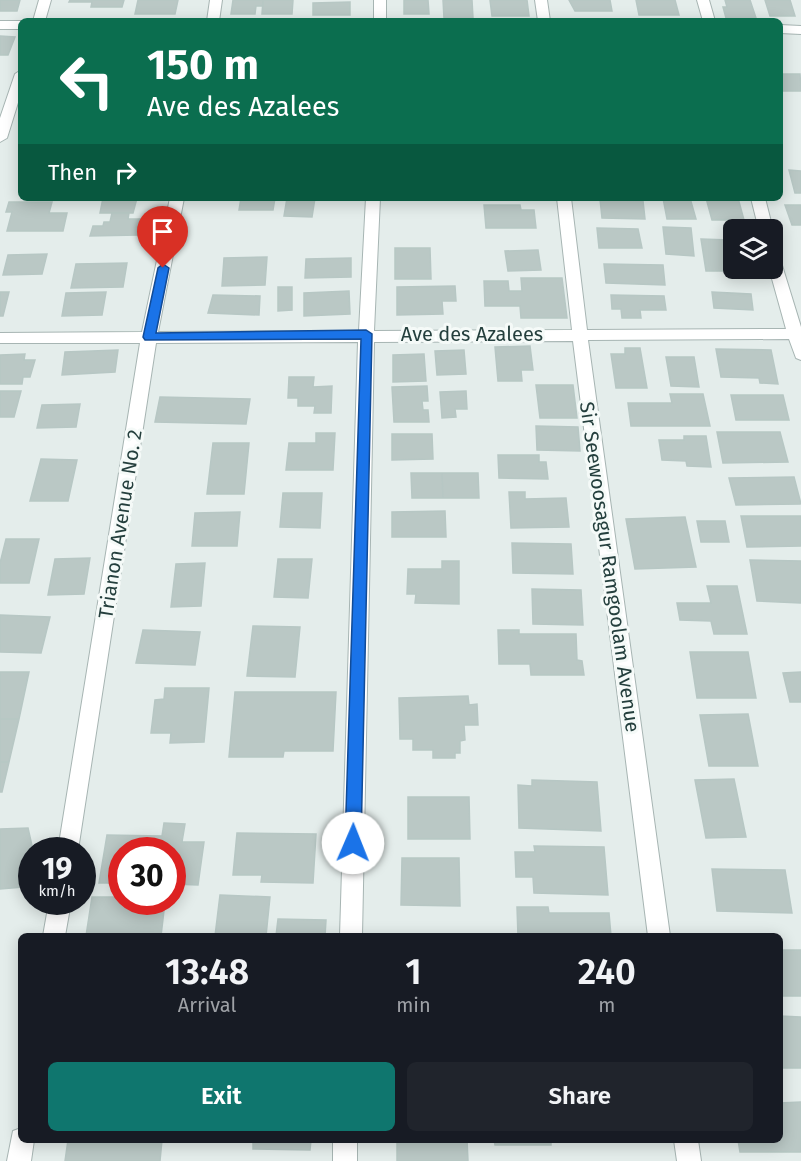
<!DOCTYPE html>
<html lang="en">
<head>
<meta charset="utf-8">
<style>
	body { margin:0; font-family:"Fira Sans",sans-serif; background:#20242c; color:#f1f3f6; height:100vh; display:flex; flex-direction:column; font-size:22px; white-space:nowrap }
	* { box-sizing:border-box; margin:0 }
	p { font-size:20px; color:#9ea1a6 }
	.icon { flex:none; width:33px; height:33px; fill:none; stroke:currentColor; stroke-width:2; stroke-linecap:round; stroke-linejoin:round }
	.map { position:relative; flex:1; overflow:hidden }
	.details { position:absolute; left:18px; top:933px; width:765px; height:210px; display:flex; flex-direction:column; background:#171b24; border-radius:9px; box-shadow:0 3px 15px #0003 }
	.details>* { flex:none }
	.guide { position:absolute; left:18px; top:18px; width:765px; height:183px; border-radius:9px; box-shadow:0 3px 15px #0003; background:#0b6e4f; color:#fff; overflow:hidden }
	.fabs { position:absolute; left:723px; top:219px; display:grid; gap:12px }
	.fabs a { display:grid; place-items:center; width:60px; height:60px; border-radius:9px; background:#171b24; box-shadow:0 3px 15px #0003; font-size:30px }
	.speed { position:absolute; left:18px; top:837px; display:flex; gap:12px; font-size:30px; font-weight:700; text-align:center }
	.speed>* { display:grid; place-content:center; width:78px; height:78px; border-radius:50%; background:#171b24; box-shadow:0 3px 15px #0003; line-height:1 }
	.speed small { font-size:15px; font-weight:400 }
	.speed .limit { border:9px solid #d22; background:#fff; color:#111 }
	.pin { position:absolute; display:grid; place-items:center; width:51px; height:51px; color:#fff; margin:-62px -26px; border-radius:50% 50% 50% 0; rotate:-45deg; box-shadow:0 0 6px #0007 }
	.pin .icon { rotate:45deg }
	.me { position:absolute; width:66px; margin:-33px; rotate:1deg; stroke-linejoin:round; filter:drop-shadow(0 0 4px #0008) }
	.turn { display:flex; align-items:center; gap:21px; height:126px; padding:0 30px; font-size:27px }
	.turn .icon { width:78px; height:78px; stroke-width:2.5 }
	.turn b { display:block; font-size:42px; line-height:51px }
	.then { display:flex; align-items:center; height:57px; padding:0 30px; background:#0003; gap:12px; font-size:22px }
	.eta { display:flex; justify-content:space-evenly; align-items:center; height:102px; text-align:center }
	.eta b { font-size:36px; font-weight:600; line-height:42px }
	.button { display:flex; gap:12px; margin-top:auto; padding:12px 30px }
	.button a { flex:1; height:69px; border-radius:9px; background:#0f766e; color:#fff; font-size:24px; font-weight:600; line-height:69px; text-align:center }
	.button a+a { background:#20242c; color:#f1f3f6 }
	.map>svg:first-child { display:block }
</style>
</head>
<body>
<div class="map">
<svg width="801" height="1161" viewBox="0 0 801 1161">
	<rect width="100%" height="100%" fill="#e4edeb"/>
	<path fill="#bac8c5" stroke="#b7c7c4" stroke-width="1.5" d="M0,0H20L17,11H0Z
		M70,0H124L122,7H91L92,2H69Z
		M138,0H178L175,14H135Z
		M233,0H263V6H256L255,14H231Z
		M263,0H293L292,14H262Z
		M404,0H428L429,14H404Z
		M443,0H472L473,18H444Z
		M490,0H527L529,16H492Z
		M569,0H610L612,11H575Z
		M636,0H675L679,15H639Z
		M725,0H750L756,18H726L723,7H727Z
		M765,0H790L795,16H770Z
		M350,2V15H313V3Z
		M0,36L15,37L8,55H0Z
		M780,74H800L801,91H780Z
		M789,170L801,171V193H795Z
		M103,198H137L133,213H100Z
		M241,198H275L273,210H239Z
		M287,198H315L312,217L284,216Z
		M663,198H690L696,219H667Z
		M706,198H738L744,220H712Z
		M600,199L643,201L645,219L602,218Z
		M9,202H52L49,213H67L63,231H7L12,212H6Z
		M484,205H520L521,210H534L536,228H486Z
		M785,205H801V225H792Z
		M112,213H129L128,219H141L138,235L90,236L93,226H103L104,222H110Z
		M663,227L691,228L694,256L666,254Z
		M597,228L638,229L642,248H599Z
		M701,239L729,240L735,271H706Z
		M395,248H430L431,279H395Z
		M538,250L541,270L508,271L505,251Z
		M47,254L42,274L3,275L8,255Z
		M267,257L265,285L222,286L224,258Z
		M351,258V277L305,278L306,259Z
		M127,263L123,287L71,288L76,264Z
		M604,264L663,265L665,285L606,283Z
		M521,278H562L567,318H521L520,306H485L484,281H508L509,291H522Z
		M455,286L456,301H442L443,314L397,315V287Z
		M278,287H292V310L278,311Z
		M349,291L350,314L304,316V293Z
		M0,292H9L3,316H0Z
		M106,292L102,315L62,316L66,293Z
		M712,292L751,294L753,310L714,308Z
		M213,295L260,296L259,315L208,313Z
		M611,295L664,296L666,310H640L641,318H622L621,309H612Z
		M530,346L533,370H521L522,381H498L495,347Z
		M625,348H640L647,388H616L611,354H625Z
		M716,349L771,350L778,384L760,383L759,378L721,377Z
		M118,350L115,372L62,375L65,352Z
		M464,350L466,374L437,375L435,351Z
		M25,354L24,360H35L30,377H23L22,384H0V355Z
		M424,354L426,381L393,382V355Z
		M666,357H694L699,387L671,386Z
		M289,377H314L313,387L332,386L331,413H314L315,406H298V398H288Z
		M536,385H573L577,418H540Z
		M427,386L428,401H422L423,410H428L429,422H394L392,387Z
		M0,391H21L14,417H0Z
		M466,391L467,409H455L456,417L442,418L440,392Z
		M670,394H703L710,426H631L628,403H672Z
		M731,395H783L789,420H736Z
		M160,397L250,399L246,424L155,422Z
		M80,404L76,427L37,428L42,405Z
		M536,426L578,427L580,451L537,450Z
		M717,432H780L788,462L723,463Z
		M316,433H335L333,470H286L289,443H316Z
		M392,434H432L433,459L392,460Z
		M684,436H706L711,467L687,466L686,461L662,460L659,440H684Z
		M213,443H249L244,494H207Z
		M498,455H539V462H546L548,479L499,478Z
		M41,459L77,460L68,501H30Z
		M411,473H442L443,498H412Z
		M442,473H478L479,498H443Z
		M794,477L801,504L736,505L729,478Z
		M509,492H525V499L566,498L569,527L511,528Z
		M283,493H322L320,528L280,527Z
		M445,511L446,537H392V512Z
		M240,512L237,546H192L195,513Z
		M741,516H801V546L747,547Z
		M685,517L696,567L635,569L626,519Z
		M697,521H725L729,542H701Z
		M6,539H39L29,583H0V563Z
		M512,543L571,544L573,574L513,573Z
		M90,558L84,594L48,595L55,559Z
		M278,559H312L308,598L274,597Z
		M750,560L801,561V603L757,601Z
		M442,561H459V604L415,603L416,594H407L408,569H442Z
		M205,563L201,606L171,607L176,564Z
		M707,586H737L747,634H714L711,621L680,620L677,603H711Z
		M532,589L581,590L583,625L533,624Z
		M0,615L50,617L41,653L0,652Z
		M253,626L300,627L295,677L247,676Z
		M143,630L200,632L195,665L136,663Z
		M498,630H519V634H576L577,660L582,661L584,675H531L530,664H499Z
		M690,652H748L756,698H697Z
		M0,672H29L19,719H0Z
		M801,672V702H790L783,673Z
		M165,688H209L204,742L170,743L171,733H151L155,700L164,699Z
		M235,692H336L333,751H284L283,757H229Z
		M468,696L469,705L477,704L478,725H464L465,740L460,741V753H455V758H433V750H413V739H400L399,698Z
		M748,714L758,766H709L700,715Z
		M0,719H19L9,762H0Z
		M0,762H9L2,792H0Z
		M734,779L746,837L706,838L695,780Z
		M532,780L597,782L601,831L519,828L518,785L532,786Z
		M408,797H469L470,839H408Z
		M164,823L185,824L182,842H204L198,885L172,884V850H122V883H99L107,835L162,836Z
		M28,828L33,850L32,865L27,866L23,887L0,889V829Z
		M237,833L316,834L313,883L261,882L262,875H233Z
		M534,846L604,847L608,895L534,893L533,877H516L515,852H535Z
		M402,858H459L460,906L401,905Z
		M712,869L785,870L792,913L717,911Z
		M220,895L270,897L266,936H215Z
		M92,897H122V902H165L161,936H86Z
		M517,907H548L549,913H609L611,936H518Z
		M278,919L326,920L325,936H276Z
		M780,950H801V996H780Z
		M780,1016L801,1017V1068H782Z
		M801,1102V1152H740L738,1140H780V1103Z
		M68,1140H162L160,1161H65Z
		M253,1140H311L310,1150L253,1149Z
		M397,1140H467L468,1161H397Z
		M494,1140H551V1145H495Z"/>
	<g fill="none" stroke-linecap="round" stroke-linejoin="round">
		<defs>
			<path id="minor" d="M39,0H51L45,21H33Z
				M210,0H222L219,21H207Z
				M374,0H386V21H374Z
				M535,0H547L550,21H538Z
				M697,0H709L715,21H703Z
				M0,21H21V29H0Z
				M780,25L801,26V34L780,33Z
				M21,70V93L7,138L0,142V118L15,74Z
				M170,198H184L158,332L359,331L366,198H380L374,331L572,330L557,198H571L587,330L786,329L769,268H772V247L777,249L801,327V360L796,358L789,339L588,340L670,936H648L573,341L374,342L362,936H340L358,342L156,343L78,850H58L140,343H0V333L142,332Z
				M751,198H765L773,230L772,231L759,230Z
				M49,902H71L65,936H43Z
				M21,1128V1140H34L31,1161H7L13,1131Z
				M333,1140H357V1161H333Z
				M674,1140H698L701,1161H677Z"/>
		</defs>
		<use href="#minor" stroke="#a7b5b3" stroke-width="2"/>
		<use href="#minor" fill="#fff" fill-rule="evenodd"/>
	</g>
	<path fill="#1a73e8" stroke="#114b97" stroke-width="1.5" d="M163,264L169,268L156,333L366,330L372,334L361,843L359,849L353,851L348,849L345,843L361,339L145,340L143,337L158,268Z"/>
	<g text-anchor="middle" stroke-width="6" stroke-linejoin="round" paint-order="stroke">
		<g font-size="20" fill="#243f3d" stroke="#f5faf8">
			<text x="472" y="341">Ave des Azalees</text>
			<text transform="translate(120 524) rotate(-81)" y="7">Trianon Avenue No. 2</text>
			<text transform="translate(610 567) rotate(82)" y="7">Sir Seewoosagur Ramgoolam Avenue</text>
		</g>
	</g>
</svg>
<div class="fabs">
<a><svg class="icon" aria-label="layers" viewBox="0 0 24 24"><path d="M12 4l9 5-9 5-9-5zM3 14l9 5 9-5"/></svg></a>
</div>
<div class="speed"><div>19<small>km/h</small></div><div class="limit">30</div></div>
<div class="pin" style="left:163px;top:268px;background:#d93025"><svg class="icon" aria-label="arrive" viewBox="0 0 24 24"><path d="M6 21V4h12l-3 4 3 4H6"/></svg></div>
<svg class="me" style="left:353px;top:843px" viewBox="-20 -20 40 40"><circle r="19" fill="#fff"/><path d="M0-13L10 11 0 6-10 11z" fill="#1a73e8"/></svg>
<div class="guide">
<div class="turn"><svg class="icon" aria-label="left" viewBox="0 0 24 24"><path d="M17 20v-9H6M10 6l-5 5 5 5"/></svg><div><b>150 m</b>Ave des Azalees</div></div>
<div class="then">Then<svg class="icon" aria-label="right" viewBox="0 0 24 24"><path d="M7 20v-9h11M14 6l5 5-5 5"/></svg></div>
</div>
<section class="details">
<div class="eta">
<div><b>13:48</b><p>Arrival</p></div>
<div><b>1</b><p>min</p></div>
<div><b>240</b><p>m</p></div>
</div>
<div class="button"><a>Exit</a><a>Share</a></div>
</section>
</div>
</body>
</html>
